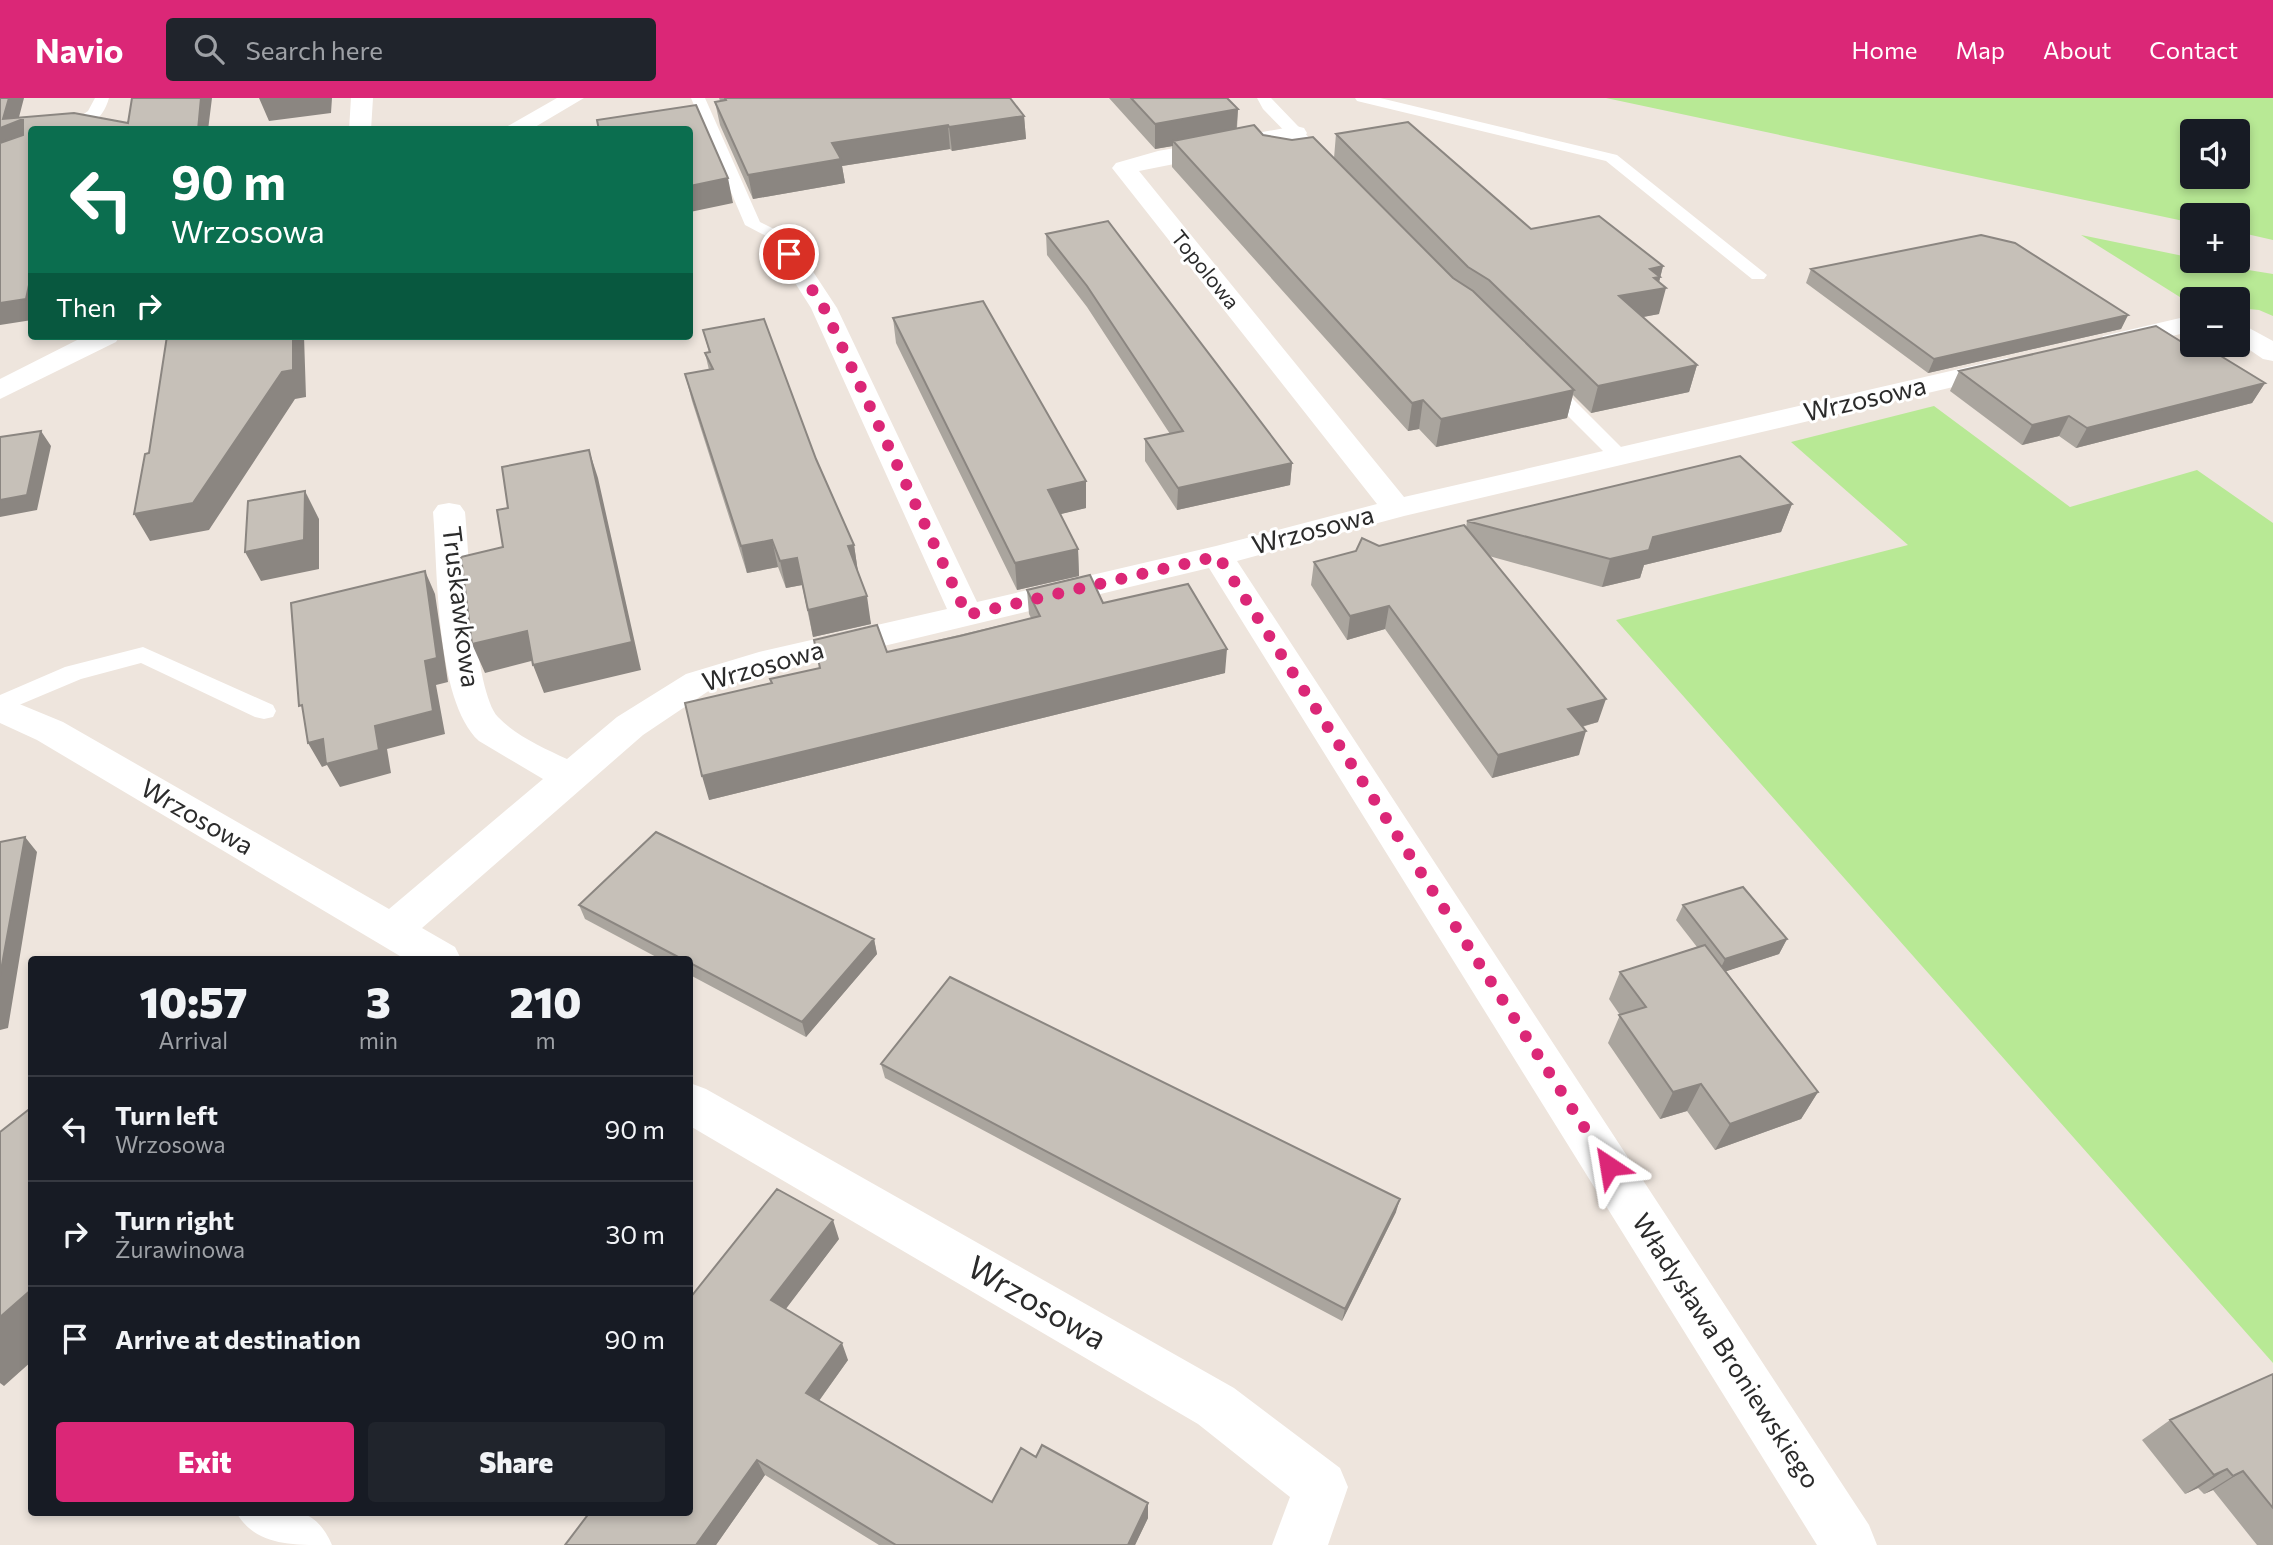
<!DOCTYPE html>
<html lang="en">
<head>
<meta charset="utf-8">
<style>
	body { margin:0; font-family:Commissioner,sans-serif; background:#20242c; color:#f1f3f6; height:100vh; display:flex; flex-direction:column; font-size:26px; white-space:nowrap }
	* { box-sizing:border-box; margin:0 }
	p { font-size:23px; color:#9ea1a6 }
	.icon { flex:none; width:38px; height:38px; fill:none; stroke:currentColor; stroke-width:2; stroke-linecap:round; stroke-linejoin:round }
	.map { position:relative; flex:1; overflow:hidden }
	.sheet { position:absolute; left:28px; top:858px; width:665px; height:560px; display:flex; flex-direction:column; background:#171b24; border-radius:7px; box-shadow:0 4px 10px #0003 }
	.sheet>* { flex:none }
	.top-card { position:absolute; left:28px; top:28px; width:665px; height:214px; border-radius:7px; box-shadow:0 4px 10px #0003; background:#0b6e4f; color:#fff; overflow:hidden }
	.controls { position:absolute; left:2180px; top:21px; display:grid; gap:14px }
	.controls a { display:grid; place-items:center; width:70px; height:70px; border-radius:7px; background:#171b24; box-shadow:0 4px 10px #0003; font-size:35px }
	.pin { position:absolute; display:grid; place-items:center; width:60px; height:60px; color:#fff; margin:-30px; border:4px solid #fff; border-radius:50%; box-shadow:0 2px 7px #0007 }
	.me { position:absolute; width:77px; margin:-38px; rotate:327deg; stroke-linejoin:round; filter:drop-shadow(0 0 5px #0008) }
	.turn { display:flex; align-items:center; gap:24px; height:147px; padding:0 28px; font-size:32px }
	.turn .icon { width:91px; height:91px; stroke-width:2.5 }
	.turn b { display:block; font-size:49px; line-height:60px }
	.then { display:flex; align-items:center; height:66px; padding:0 28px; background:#0003; gap:14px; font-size:26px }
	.eta { display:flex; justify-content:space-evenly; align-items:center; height:119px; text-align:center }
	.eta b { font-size:42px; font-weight:800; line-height:49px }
	.primary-button { display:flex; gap:14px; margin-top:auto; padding:14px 28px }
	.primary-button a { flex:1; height:80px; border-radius:7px; background:#db2777; color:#fff; font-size:28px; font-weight:800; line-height:80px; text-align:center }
	.primary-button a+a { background:#20242c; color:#f1f3f6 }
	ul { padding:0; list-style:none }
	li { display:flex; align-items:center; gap:21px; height:105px; padding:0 28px; border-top:2px solid #363941 }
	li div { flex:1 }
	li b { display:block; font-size:26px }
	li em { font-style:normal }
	header { display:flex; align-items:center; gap:42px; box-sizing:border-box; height:98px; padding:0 35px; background:#db2777; color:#fff }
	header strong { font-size:33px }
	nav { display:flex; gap:38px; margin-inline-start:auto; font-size:24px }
	.search { width:490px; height:63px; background:#20242c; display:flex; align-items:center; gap:18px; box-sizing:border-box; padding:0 24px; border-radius:7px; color:#9ea1a6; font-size:26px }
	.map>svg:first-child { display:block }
</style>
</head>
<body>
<header>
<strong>Navio</strong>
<div class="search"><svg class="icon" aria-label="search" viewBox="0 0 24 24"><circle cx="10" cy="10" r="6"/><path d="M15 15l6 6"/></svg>Search here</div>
<nav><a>Home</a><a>Map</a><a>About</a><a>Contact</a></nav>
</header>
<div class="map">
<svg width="2273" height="1447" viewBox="0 0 2273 1447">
	<rect width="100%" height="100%" fill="#eee5dd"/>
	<path fill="#b8e995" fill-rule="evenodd" d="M1606,0H2273V142L2238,134V117H2193V125ZM2193,33H2238V79H2193Z
		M2081,137L2193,160V163L2273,176V218L2259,212L2238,210V201H2193L2191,206Z
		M1934,308L2070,409L2197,372L2273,425V1265L1616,522L1908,447L1791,344Z"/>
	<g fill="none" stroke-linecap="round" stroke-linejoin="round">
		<path fill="#fff" fill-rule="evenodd" d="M95,0H109C102,25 85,32 61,32L88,13Z
			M691,0H705L760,124L784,136L782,140H770L745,127Z
			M1257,0H1271L1321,52V58H1309L1263,11Z
			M1355,0H1380L1617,57L1767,177L1764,181H1752L1606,63L1357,3Z
			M1545,278L1552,280L1627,355L1630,359L1627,363H1613L1538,288L1535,284L1538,280Z
			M143,549L273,607L276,613L273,619L264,621L255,619L141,565L81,581L0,615V597L65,569Z"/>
		<path fill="#fff" fill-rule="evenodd" d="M351,0H373L371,32H349Z
			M1296,28L1304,30L1307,35L1304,40L1139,73L1404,399L2007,260L2017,262L2021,268L2017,274L1404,418L1237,463L1869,1427L1877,1447H1817L1209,470L763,577L710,592L643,637L422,830L455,849L461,861H405L37,642L0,625V598L63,624L389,811L543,681L479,643C435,602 438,473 433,414L438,407L449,405L460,407L465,414C469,454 474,593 498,619C516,638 544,650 567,661L617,619L686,576L759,554L947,511L811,210L764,136L767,131H785L837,210L977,504L1216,448L1377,406L1112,70L1116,65L1158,53Z
			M2193,217V233L2113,252L2103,250L2099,244L2103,238Z
			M2238,224L2273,243V263L2263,261L2238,244Z
			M690,985L706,991L1234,1290L1340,1370L1348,1389L1328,1447H1272L1290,1399L1198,1326L690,1028Z
			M236,1414C279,1414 312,1400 332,1447C288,1447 255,1447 236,1414Z"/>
		<path fill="#fff" fill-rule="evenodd" d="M557,0H584L530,32H501Z
			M85,238H120L116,244L0,301V281Z"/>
	</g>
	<path fill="#aaa59e" d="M719,0H1010L1024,18L1026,41L952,53L950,51L842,68L845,85L753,101L720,27L715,4L720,3Z
		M1109,0H1227L1238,11L1237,31L1263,37L1334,60L1336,36L1531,131L1663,168L1659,184V216L1642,219L1697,267L1689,294L1591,315L1573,297L1567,320L1436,349L1419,331L1408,333L1172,69V48L1155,51Z
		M1046,136L1292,365L1290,387L1177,412L1145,363V341L1170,336L1087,209L1047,157Z
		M1811,171L2128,217L2121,231L1928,275L1806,185Z
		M893,220L1086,410L1060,416L1078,451L1079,478L1017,492L896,245Z
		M703,232L816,361L854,447L858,474L871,526L813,539L802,487L786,490L778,469L747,475L692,303L685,276L709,272L705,255L709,254Z
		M2193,251L2265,285L2252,305L2076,350L2059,338L2022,347L1950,293L1959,273Z
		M1792,406L1781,434L1644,467L1640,480L1602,489L1489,458L1598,624L1582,629L1579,657L1492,680L1385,531L1347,542L1311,487L1314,464L1379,448L1466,430L1467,423Z
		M1027,492L1103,505L1225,575L709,702L772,585L887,554L1031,520L1029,516Z
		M579,807L874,841L877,856L806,939L690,877V861H660L585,821Z
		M1683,807L1787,841L1779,856L1726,873L1818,994L1801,1021L1715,1052L1687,1013L1660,1021L1608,945L1620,917L1609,901L1620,874L1697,849L1676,822Z
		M881,966L1396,1114L1342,1223L885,980Z
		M839,1141L785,1211L848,1262L819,1303L992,1404L1148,1420L1135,1447H879L765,1377L716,1447H565L690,1414V1200Z
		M2273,1276V1447H2257L2213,1392L2204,1396L2198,1390L2185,1396L2142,1342L2170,1322Z"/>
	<path fill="#8b8681" d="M9,0H24L18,23L23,21L32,36L0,53V30Z
		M201,0H212L208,32H198Z
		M259,0H332L331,15L269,23Z
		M1238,11L1236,36L1173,43V48L1155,51V26Z
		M1024,18L1026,41L952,53L949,29Z
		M948,27L950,51L842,68L845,85L753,101L748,77L832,45Z
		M728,80L733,105L690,114V88Z
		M1663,168L1657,192L1666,190L1659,216L1612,225L1619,198L1650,171Z
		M32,173V222L0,227V205Z
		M2128,217L2121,231L1928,275L1934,261Z
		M293,238H304L306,299L295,301L209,432L150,443L134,416Z
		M1697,267L1689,294L1591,315L1598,288Z
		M2265,285L2252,305L2076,350L2087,330Z
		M1574,292L1567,320L1436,349L1441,321Z
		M1423,302L1419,331L1408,333L1412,305Z
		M2069,318L2059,338L2022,347L2032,327Z
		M41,333L51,348L37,412L0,419V402Z
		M589,352L598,380L641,572L544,595L533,567Z
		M1292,365L1290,387L1177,412L1178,390Z
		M1086,383V410L1049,419L1048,392Z
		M305,393L319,421V471L261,483L245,454Z
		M1792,406L1781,434L1644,467L1640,480L1602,489L1610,461L1653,439Z
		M772,442L778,469L747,475L741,448Z
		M854,447L858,474L853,475L848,448Z
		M1078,451L1079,478L1017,492L1015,465Z
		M797,460L802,487L786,490L780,463Z
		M425,473L435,496L448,584L436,587L445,636L387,651L391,675L340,689L327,667L322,669L308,645L375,628L425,563Z
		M867,498L871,526L813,539L808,512Z
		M1389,508L1385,531L1347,542L1350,518Z
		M527,533L539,561L485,575L472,546Z
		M1227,551L1225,575L709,702L702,678Z
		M1606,601L1598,624L1561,634L1568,611Z
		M1586,633L1579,657L1492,680L1498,657Z
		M25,739L37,754L8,930L0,932V878Z
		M874,841L877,856L806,939L802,924Z
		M1787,841L1779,856L1718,876L1725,861Z
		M1701,986L1687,1013L1660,1021L1673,994Z
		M1818,994L1801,1021L1715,1052L1730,1026Z
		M1400,1101L1396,1114L1342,1223L1345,1211Z
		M833,1122L839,1141L779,1220L771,1202Z
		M32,1191V1263L4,1288L0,1285V1219Z
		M842,1245L848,1262L813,1311L806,1295Z
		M757,1362L765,1377L716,1447H696Z
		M2227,1371L2198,1390L2185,1396L2214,1377Z
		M2243,1373L2213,1392L2204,1396L2233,1378Z
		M1148,1405V1420L1135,1447H1128Z"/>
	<path fill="#c6c0b8" stroke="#8b8681" stroke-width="2" d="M0,0H9L3,21L74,15L128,25L132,0H201L198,32H32V173L26,201L0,205V45L23,37V21L0,30Z
		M725,0H1010L1024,18L949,29L948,27L832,45L841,61L748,77L715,4L726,2Z
		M1131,0H1227L1238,11L1155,26Z
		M696,7L728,80L690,88V32H599L597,22Z
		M1408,24L1531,131L1599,118L1663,168L1650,171L1660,179L1654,180L1666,190L1619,198L1697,267L1598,288L1489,182L1468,169L1336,36Z
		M1254,27L1263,37L1292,42L1313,39L1453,180L1473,193L1574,292L1441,321L1423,302L1412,305L1173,43Z
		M1108,123L1292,365L1178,390L1145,341L1183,333L1087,188L1046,136Z
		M1981,137L2015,145L2128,217L1934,261L1811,171Z
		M983,203L1086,383L1048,392L1078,451L1015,465L893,220Z
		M764,221L816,361L854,447L848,448L867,498L808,512L797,460L780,463L772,442L741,448L685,276L713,271L705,255L710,254L703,232Z
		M2156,228L2193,251L2206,249L2265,285L2087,330L2069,318L2032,327L1959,273Z
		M167,238H293V272L282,274L193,405L134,416L145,356L149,355Z
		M41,333L27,397L0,402V339Z
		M589,352L632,544L533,567L527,533L472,546L461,459L503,449L497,412L508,410L502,369Z
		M1740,358L1792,406L1653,439L1649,452L1610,461L1467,423Z
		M305,393L304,442L245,454L248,403Z
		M1464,427L1606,601L1568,611L1586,633L1498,657L1389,508L1350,518L1314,464L1356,453L1362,440L1379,448Z
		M425,473L437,560L425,563L433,613L375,628L379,652L326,666L323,641L308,645L302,607L299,608L291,505Z
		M1090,477L1103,505L1188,486L1227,551L702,678L685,605L772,585L770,581L820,570L814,542L877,527L887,554L960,538L1040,518L1027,492Z
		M656,734L874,841L802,924L690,865V861H682L579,807Z
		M25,739L0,878V744Z
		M1743,789L1787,841L1725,861L1683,807Z
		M1705,847L1818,994L1730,1026L1701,986L1673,994L1619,917L1646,909L1620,874Z
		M950,879L1400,1101L1345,1211L881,966Z
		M32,1009V1191L0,1219V1034Z
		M777,1091L833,1122L771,1202L842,1245L806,1295L992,1404L1021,1350L1036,1359L1042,1347L1148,1405L1128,1447H896L757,1362L696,1447H565L590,1414H690V1200Z
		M2273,1276V1410L2243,1373L2233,1378L2227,1371L2214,1377L2170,1322Z"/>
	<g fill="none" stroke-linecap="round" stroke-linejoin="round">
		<path stroke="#db2777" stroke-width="12" stroke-dasharray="0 21.6" d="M789,156L824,210L967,517L1218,458L1609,1068"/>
	</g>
	<g text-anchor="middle" stroke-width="6" stroke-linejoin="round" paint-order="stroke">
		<g font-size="21" fill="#2b2b2b" stroke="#fff">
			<text transform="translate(1205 172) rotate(51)" y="7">Topolowa</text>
		</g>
		<g font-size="26" fill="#2b2b2b" stroke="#fff">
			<text transform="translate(1865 301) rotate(-13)" y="9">Wrzosowa</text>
			<text transform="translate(1313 432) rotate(-15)" y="9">Wrzosowa</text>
			<text transform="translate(461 509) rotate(83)" y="9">Truskawkowa</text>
			<text transform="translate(763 568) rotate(-16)" y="9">Wrzosowa</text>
			<text transform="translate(197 719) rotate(30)" y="9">Wrzosowa</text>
			<text transform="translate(1726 1253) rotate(57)" y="9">Władysława Broniewskiego</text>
		</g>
		<g font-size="32" fill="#2b2b2b" stroke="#fff">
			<text transform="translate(1037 1205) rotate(30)" y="11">Wrzosowa</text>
		</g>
	</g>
</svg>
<div class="controls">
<a><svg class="icon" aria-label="sound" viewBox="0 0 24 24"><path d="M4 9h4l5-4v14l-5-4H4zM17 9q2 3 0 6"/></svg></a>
<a>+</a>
<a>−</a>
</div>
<div class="pin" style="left:789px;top:156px;background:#d93025"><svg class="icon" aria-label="arrive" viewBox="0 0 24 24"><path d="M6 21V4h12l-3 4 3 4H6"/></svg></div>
<svg class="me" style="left:1609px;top:1068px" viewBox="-20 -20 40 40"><path d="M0-17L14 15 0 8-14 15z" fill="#db2777" stroke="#fff" stroke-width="4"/></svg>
<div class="top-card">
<div class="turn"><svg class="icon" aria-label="left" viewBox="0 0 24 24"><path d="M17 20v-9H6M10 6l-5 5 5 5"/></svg><div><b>90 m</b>Wrzosowa</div></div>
<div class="then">Then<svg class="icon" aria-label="right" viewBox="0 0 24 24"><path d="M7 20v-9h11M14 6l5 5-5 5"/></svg></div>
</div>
<section class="sheet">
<div class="eta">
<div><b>10:57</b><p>Arrival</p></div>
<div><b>3</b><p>min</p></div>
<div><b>210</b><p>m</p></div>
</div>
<ul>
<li><svg class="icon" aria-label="left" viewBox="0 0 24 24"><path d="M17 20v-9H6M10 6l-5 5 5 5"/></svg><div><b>Turn left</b><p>Wrzosowa</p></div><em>90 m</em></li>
<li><svg class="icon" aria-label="right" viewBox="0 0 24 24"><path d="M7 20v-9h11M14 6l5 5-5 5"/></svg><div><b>Turn right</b><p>Żurawinowa</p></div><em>30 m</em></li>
<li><svg class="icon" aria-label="arrive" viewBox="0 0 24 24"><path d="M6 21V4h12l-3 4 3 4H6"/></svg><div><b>Arrive at destination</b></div><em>90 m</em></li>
</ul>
<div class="primary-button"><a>Exit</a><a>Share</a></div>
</section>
</div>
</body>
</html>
